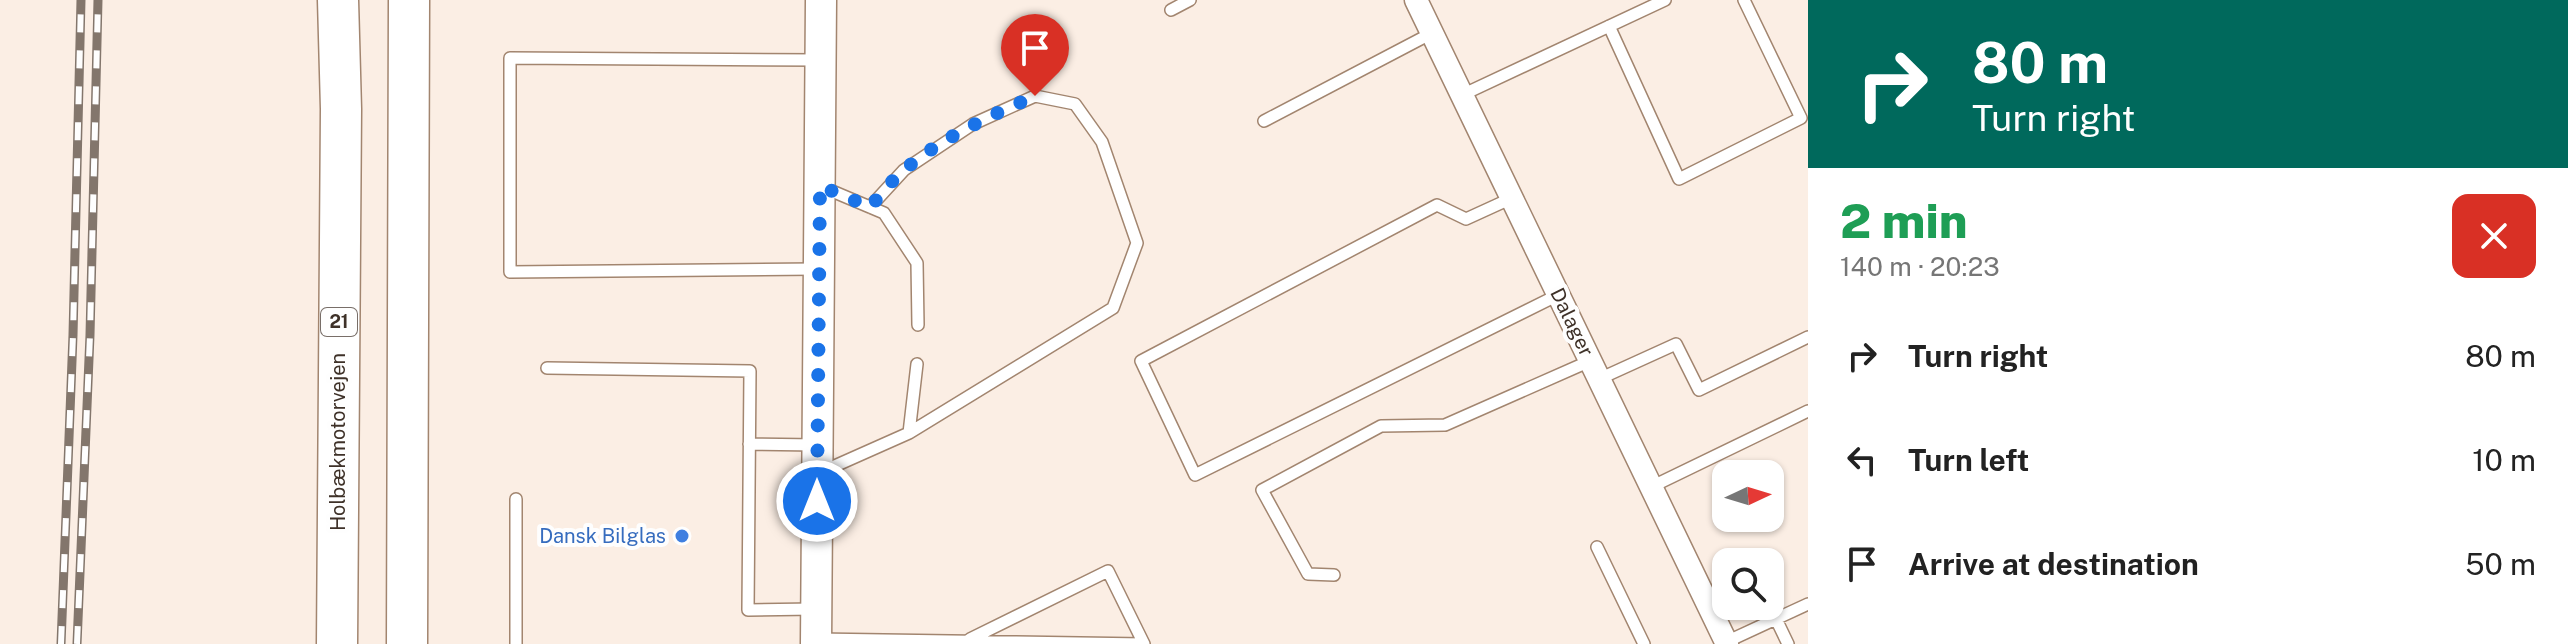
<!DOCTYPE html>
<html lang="en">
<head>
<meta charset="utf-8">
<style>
	body { margin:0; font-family:"Public Sans",sans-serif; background:#f6f6f6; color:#222; height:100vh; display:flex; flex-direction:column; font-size:30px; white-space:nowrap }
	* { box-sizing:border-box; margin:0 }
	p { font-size:26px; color:#767676 }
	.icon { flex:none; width:44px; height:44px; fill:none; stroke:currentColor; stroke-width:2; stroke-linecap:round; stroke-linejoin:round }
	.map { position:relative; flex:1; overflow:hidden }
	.sheet { display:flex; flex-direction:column; background:#fff; width:760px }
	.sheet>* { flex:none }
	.banner { background:#00695c; color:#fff; overflow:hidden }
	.needle { width:52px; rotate:86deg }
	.fabs { position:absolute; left:1712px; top:460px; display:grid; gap:16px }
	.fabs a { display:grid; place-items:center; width:72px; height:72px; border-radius:16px; background:#fff; box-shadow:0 2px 6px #0004; font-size:40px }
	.pin { position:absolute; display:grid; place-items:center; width:68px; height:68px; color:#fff; margin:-82px -34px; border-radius:50% 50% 50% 0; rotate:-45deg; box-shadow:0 0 8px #0007 }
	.pin .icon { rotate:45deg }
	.me { position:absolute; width:88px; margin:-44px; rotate:0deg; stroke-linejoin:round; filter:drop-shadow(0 0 6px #0008) }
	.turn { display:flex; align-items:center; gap:28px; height:168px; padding:0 32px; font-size:36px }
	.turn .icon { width:104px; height:104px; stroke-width:2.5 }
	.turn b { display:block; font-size:56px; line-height:68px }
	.round { display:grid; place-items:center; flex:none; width:84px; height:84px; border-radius:16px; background:#f6f6f6 }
	.summary { display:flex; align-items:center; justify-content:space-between; height:136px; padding:0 32px }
	h1 { font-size:48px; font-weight:800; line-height:60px; color:#1e9e55 }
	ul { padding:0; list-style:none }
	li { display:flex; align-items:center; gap:24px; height:104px; padding:0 32px }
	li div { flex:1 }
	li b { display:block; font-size:30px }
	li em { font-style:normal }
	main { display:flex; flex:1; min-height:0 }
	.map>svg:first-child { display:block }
</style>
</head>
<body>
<main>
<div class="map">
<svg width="1808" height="644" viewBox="0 0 1808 644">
	<rect width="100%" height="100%" fill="#fbeee4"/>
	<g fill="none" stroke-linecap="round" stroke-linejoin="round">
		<defs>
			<path id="lane" d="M1171,10L1190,0
				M1609,26L1679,179L1801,118L1744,0
				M1462,95L1665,0
				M1264,121L1432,33
				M820,186L884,213L917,263L918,325
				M1512,198L1466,219L1437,205L1141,361L1195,475L1558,295
				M870,207L904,170L973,124L1035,96L1075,104L1102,142L1137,243L1113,308L909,433
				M816,269L510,272V58L820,60
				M547,368L750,371L748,610L814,609
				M1599,379L1676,344L1699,390L1808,337
				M749,444L817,445
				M819,473L909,433L917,364
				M1651,487L1808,411
				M1597,547L1644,644
				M1334,575L1308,574L1262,490L1381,426L1445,425L1590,361
				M1776,619L1788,644
				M817,639L1144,644
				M970,639L1108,571L1144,644
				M1726,642L1808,604
				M516,644V499"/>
			<path id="street" d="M1416,0L1727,644"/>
			<path id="secondary" d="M816,644L821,0"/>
			<path id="highway" d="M337,644L341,109L338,0
				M407,644L409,0"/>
		</defs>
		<use href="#lane" stroke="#a2856f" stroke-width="14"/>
		<use href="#street" stroke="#a2856f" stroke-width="25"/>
		<use href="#secondary" stroke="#a2856f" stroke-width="33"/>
		<use href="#highway" stroke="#a2856f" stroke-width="43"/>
		<use href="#lane" stroke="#fff" stroke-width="11"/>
		<use href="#street" stroke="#fff" stroke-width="22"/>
		<use href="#secondary" stroke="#fff" stroke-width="30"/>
		<use href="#highway" stroke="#fff" stroke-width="40"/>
		<defs>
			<path id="rail" d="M61,644L73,335L81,0
				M77,644L90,335L98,0"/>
		</defs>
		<use href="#rail" stroke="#83766c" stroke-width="9"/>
		<use href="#rail" stroke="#fefefe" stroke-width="6" stroke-dasharray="18" stroke-linecap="butt"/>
	</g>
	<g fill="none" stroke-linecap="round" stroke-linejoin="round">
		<path stroke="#1a73e8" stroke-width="14" stroke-dasharray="0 25.2" d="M817,501L820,186L870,207C881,195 891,181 904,170C943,137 990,116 1035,96"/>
	</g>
	<circle fill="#3f7fe0" stroke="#fefefe" stroke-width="3" cx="682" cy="536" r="8"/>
	<g text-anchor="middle" stroke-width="8" stroke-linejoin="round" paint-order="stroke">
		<rect fill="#fefefe" stroke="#786e68" stroke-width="2" x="321" y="308" width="36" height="28" rx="6"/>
		<g font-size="18" font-weight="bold" fill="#3e3128">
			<text x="339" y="328">21</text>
		</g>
		<g font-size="20" fill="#3e3128" stroke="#fefefe">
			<text transform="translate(1572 322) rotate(64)" y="7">Dalager</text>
			<text transform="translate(338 442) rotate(-90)" y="7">Holbækmotorvejen</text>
		</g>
		<g font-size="20" fill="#366cbe" stroke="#fefefe" text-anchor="end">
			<text x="666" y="543">Dansk Bilglas</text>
		</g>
	</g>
</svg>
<div class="fabs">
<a><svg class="needle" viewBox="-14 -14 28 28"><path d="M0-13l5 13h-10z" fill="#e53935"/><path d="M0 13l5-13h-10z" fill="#767676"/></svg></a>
<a><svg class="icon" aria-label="search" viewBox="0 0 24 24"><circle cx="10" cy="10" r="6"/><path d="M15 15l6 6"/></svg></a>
</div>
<div class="pin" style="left:1035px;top:96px;background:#d93025"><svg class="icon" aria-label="arrive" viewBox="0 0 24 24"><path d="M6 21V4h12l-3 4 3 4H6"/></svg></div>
<svg class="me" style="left:817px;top:501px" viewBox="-20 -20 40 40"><circle r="17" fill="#1a73e8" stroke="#fff" stroke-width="3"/><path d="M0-11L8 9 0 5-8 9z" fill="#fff"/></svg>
</div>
<section class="sheet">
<div class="banner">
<div class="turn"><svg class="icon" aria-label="right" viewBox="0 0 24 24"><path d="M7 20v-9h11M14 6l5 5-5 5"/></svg><div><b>80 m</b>Turn right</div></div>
</div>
<div class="summary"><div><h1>2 min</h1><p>140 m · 20:23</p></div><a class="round" style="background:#d93025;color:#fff"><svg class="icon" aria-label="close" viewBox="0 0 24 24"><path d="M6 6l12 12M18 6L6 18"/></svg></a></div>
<ul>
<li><svg class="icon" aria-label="right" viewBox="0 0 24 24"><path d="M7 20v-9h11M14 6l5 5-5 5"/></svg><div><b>Turn right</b></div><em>80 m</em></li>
<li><svg class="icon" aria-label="left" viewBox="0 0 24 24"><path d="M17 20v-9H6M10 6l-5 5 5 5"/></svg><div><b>Turn left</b></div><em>10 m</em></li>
<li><svg class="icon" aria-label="arrive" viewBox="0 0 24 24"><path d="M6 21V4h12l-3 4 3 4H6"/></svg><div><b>Arrive at destination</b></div><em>50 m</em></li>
</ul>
</section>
</main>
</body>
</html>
